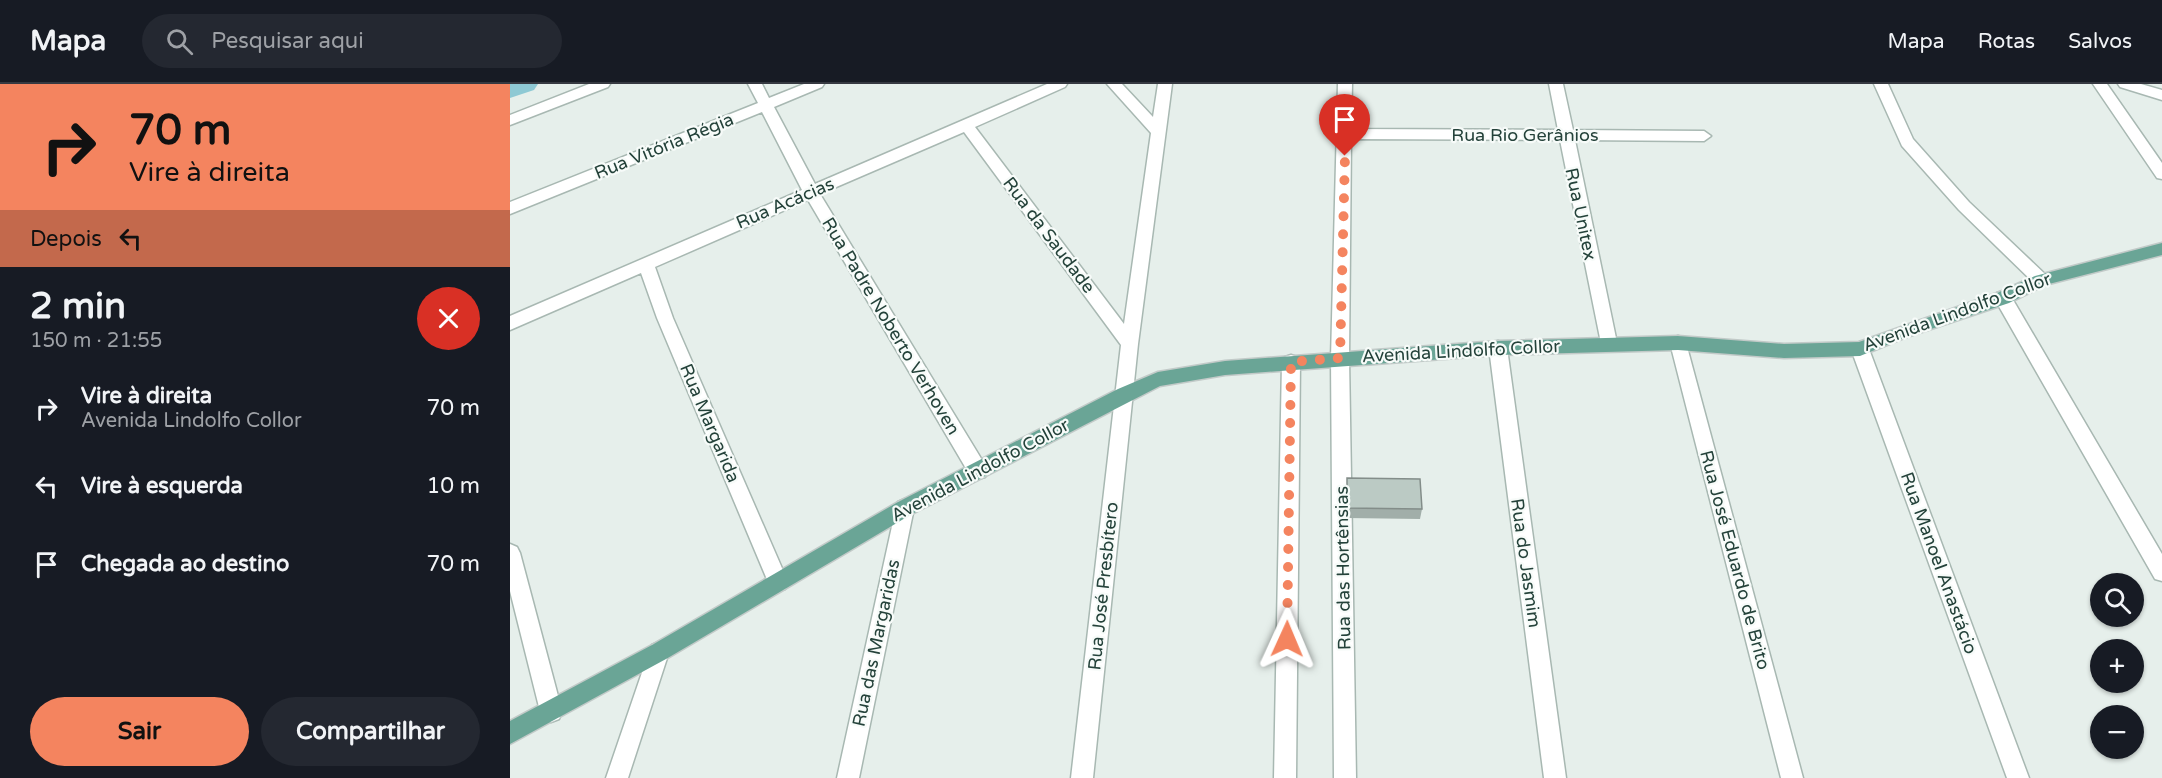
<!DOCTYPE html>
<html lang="pt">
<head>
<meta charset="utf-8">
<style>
	body { margin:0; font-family:"Varela Round",sans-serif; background:#242831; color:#f1f3f6; height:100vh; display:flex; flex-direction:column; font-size:22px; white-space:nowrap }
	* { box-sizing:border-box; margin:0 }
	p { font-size:20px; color:#9ea1a6 }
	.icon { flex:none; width:33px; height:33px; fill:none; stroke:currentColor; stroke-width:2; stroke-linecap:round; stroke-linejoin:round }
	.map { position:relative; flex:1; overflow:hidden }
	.sheet { display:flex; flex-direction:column; background:#171b24; width:510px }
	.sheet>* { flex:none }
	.hud { background:#f4845f; color:#111; overflow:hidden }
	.controls { position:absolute; left:1580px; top:489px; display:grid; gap:12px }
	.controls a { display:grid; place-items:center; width:54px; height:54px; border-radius:50%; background:#171b24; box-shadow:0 2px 4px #0004; font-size:30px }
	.pin { position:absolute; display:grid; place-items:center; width:51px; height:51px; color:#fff; margin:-62px -26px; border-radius:50% 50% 50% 0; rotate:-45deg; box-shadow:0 0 6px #0007 }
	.pin .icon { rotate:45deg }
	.me { position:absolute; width:66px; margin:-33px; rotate:1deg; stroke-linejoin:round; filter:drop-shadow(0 0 4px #0008) }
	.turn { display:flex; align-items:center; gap:21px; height:126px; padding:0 30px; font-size:27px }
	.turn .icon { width:78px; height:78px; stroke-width:2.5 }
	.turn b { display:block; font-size:42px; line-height:51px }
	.then { display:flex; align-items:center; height:57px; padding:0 30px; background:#0003; gap:12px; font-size:22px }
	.round { display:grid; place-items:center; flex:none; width:63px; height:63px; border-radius:32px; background:#242831 }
	.headline { display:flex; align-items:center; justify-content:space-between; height:102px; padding:0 30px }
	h1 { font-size:36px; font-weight:700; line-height:45px }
	.cta { display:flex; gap:12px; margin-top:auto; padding:12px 30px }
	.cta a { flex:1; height:69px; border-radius:36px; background:#f4845f; color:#111; font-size:24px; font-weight:700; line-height:69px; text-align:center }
	.cta a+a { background:#242831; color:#f1f3f6 }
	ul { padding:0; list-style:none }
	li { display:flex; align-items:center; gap:18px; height:78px; padding:0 30px }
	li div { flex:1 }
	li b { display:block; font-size:22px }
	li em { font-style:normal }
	header { display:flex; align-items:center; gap:36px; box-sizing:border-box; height:84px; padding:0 30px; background:#171b24; border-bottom:2px solid #363941 }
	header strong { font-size:28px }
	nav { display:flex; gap:33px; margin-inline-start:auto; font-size:21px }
	.search { width:420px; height:54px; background:#242831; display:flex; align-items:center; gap:15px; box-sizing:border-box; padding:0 21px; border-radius:33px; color:#9ea1a6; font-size:22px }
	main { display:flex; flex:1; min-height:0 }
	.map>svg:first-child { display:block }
</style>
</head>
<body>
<header>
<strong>Mapa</strong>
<div class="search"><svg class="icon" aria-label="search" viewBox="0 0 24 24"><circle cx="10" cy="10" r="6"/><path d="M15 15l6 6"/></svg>Pesquisar aqui</div>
<nav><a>Mapa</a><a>Rotas</a><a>Salvos</a></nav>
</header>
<main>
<section class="sheet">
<div class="hud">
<div class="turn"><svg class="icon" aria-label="right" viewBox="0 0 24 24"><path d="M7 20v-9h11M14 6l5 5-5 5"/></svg><div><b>70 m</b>Vire à direita</div></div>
<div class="then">Depois<svg class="icon" aria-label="left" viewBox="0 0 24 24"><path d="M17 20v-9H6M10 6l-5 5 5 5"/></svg></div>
</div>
<div class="headline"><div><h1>2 min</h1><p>150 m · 21:55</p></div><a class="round" style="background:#d93025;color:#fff"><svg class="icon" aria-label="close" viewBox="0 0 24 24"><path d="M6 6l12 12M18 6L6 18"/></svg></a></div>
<ul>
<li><svg class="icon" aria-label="right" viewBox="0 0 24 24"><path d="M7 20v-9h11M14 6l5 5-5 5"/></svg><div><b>Vire à direita</b><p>Avenida Lindolfo Collor</p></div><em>70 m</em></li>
<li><svg class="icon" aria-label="left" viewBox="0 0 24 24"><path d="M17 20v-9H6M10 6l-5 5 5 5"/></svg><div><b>Vire à esquerda</b></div><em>10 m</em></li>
<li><svg class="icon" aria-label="arrive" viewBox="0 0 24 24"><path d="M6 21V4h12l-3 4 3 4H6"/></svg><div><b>Chegada ao destino</b></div><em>70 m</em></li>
</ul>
<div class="cta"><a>Sair</a><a>Compartilhar</a></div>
</section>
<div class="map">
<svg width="1652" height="694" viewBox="0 0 1652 694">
	<rect width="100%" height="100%" fill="#e6efeb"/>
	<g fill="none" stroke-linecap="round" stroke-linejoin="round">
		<path fill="#8ec9d4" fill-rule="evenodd" d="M0,0H28L24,6L0,14Z"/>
		<defs>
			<path id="minor" d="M79,0H100L98,3L0,41V31Z
				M238,0H252L259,14L294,0H314L312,3L264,23L305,100L537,0H557L555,3L465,43L614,240L641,49L597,0H612L643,33L648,0H662L628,260L583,694H561L611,261L454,48L310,110L475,381L477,387L475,393L468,395L461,393L298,116L145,183L163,234L278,498L275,505L268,507L261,505L147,234L131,189L0,246V232L292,106L252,28L0,130V118L248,19Z
				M828,0H842L841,45L1048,46L1039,0H1053L1063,46L1194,47L1201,52L1194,57L1065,56L1107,259L1105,264H1093L1091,259L1050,56L841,55L839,274L846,694H824L821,274Z
				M1364,0H1378L1403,55L1459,118L1537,192L1539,196L1537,200H1525L1449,126L1392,62Z
				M1583,0H1597L1652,79V95L1647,94Z
				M1608,0H1631L1652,6V16L1610,3Z
				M1493,207L1499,209L1652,470V497L1645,495L1487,219L1485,214L1487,209Z
				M1168,252L1174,254L1176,259L1293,694H1271L1160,259L1162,254Z
				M988,257L994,259L997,264L1056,694H1034L979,264L982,259Z
				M1350,258L1356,260L1359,265L1519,694H1497L1341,265L1344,260Z
				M781,271L787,273L790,278L786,694H764L772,278L775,273Z
				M395,415L402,418L404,424L349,694H327L386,424L388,418Z
				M0,460L7,463L10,469L52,627L49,635L41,638L33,635L30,627L0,507Z
				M149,558L156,561L159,568L118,694H96L139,568L142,561Z"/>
			<path id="major" d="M1652,159V171L1535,201L1499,219L1394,254L1350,272L1274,274L1168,266L988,271L715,291L650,302L402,430L156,575L0,660V637L142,561L388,418L608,305L648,288L715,277L988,257L1168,252L1274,260L1349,258L1487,209L1525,192Z"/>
		</defs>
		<use href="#minor" stroke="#a8b8b2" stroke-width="3"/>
		<use href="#major" stroke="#c2cac8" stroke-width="3"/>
		<use href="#minor" fill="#fff" fill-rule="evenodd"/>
		<use href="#major" fill="#6aa596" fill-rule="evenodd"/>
	</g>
	<path fill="#a1aea9" d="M837,394L912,425L910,435L837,434Z"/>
	<path fill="#bbcac4" stroke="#838d89" stroke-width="1.5" d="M837,394L910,395L912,425L837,424Z"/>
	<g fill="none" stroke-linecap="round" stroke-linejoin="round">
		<path stroke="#f4845f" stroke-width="10" stroke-dasharray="0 18" d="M777,555L781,278L830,274L835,72"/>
	</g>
	<g text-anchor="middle" stroke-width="4.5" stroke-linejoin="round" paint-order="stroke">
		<g font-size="18" fill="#24423a" stroke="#f7fbf9">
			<text x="1015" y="57">Rua Rio Gerânios</text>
			<text transform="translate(154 62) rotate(-22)" y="6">Rua Vitória Régia</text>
			<text transform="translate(275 119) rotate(-23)" y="6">Rua Acácias</text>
			<text transform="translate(1071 130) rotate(78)" y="6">Rua Unitex</text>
			<text transform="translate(539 151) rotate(53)" y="6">Rua da Saudade</text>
			<text transform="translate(1447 228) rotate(-20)" y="6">Avenida Lindolfo Collor</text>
			<text transform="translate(381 242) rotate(59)" y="6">Rua Padre Noberto Verhoven</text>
			<text transform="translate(951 267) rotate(-3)" y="6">Avenida Lindolfo Collor</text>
			<text transform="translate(200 339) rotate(67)" y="6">Rua Margarida</text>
			<text transform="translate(470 386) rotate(-28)" y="6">Avenida Lindolfo Collor</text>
			<text transform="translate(1225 476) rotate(75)" y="6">Rua José Eduardo de Brito</text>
			<text transform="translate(1016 479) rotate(82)" y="6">Rua do Jasmim</text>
			<text transform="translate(1429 479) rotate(70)" y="6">Rua Manoel Anastácio</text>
			<text transform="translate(833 484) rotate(-91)" y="6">Rua das Hortênsias</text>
			<text transform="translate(593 502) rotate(-84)" y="6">Rua José Presbítero</text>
			<text transform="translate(366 559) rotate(-78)" y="6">Rua das Margaridas</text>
		</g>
	</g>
</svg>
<div class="controls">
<a><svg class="icon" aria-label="search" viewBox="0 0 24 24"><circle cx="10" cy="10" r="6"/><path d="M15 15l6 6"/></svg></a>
<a>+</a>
<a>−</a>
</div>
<div class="pin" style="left:835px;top:72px;background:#d93025"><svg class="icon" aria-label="arrive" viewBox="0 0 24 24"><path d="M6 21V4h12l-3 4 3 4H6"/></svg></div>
<svg class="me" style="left:777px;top:555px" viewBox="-20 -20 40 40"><path d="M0-17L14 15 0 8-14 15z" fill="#f4845f" stroke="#fff" stroke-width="4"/></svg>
</div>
</main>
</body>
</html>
